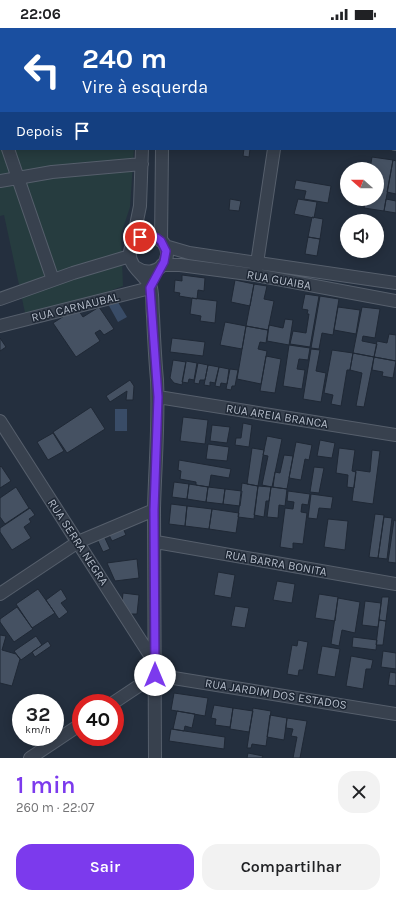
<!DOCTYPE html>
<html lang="pt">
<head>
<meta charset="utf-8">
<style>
	body { margin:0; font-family:Karla,sans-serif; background:#f2f2f2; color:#202124; height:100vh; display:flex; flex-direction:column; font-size:15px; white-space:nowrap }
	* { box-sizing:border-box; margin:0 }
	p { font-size:13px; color:#757577 }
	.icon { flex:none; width:22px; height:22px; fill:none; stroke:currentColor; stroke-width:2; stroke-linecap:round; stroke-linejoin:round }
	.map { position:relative; height:730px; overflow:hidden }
	.panel { display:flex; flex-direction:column; background:#fff; flex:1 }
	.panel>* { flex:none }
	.top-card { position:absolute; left:0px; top:0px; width:396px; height:122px; box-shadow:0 2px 10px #0003; background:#1a4fa0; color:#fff; overflow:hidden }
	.needle { width:26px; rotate:291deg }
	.controls { position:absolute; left:340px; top:134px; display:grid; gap:8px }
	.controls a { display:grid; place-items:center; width:44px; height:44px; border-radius:50%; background:#fff; box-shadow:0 2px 10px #0003; font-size:20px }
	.speed { position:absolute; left:12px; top:666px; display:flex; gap:8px; font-size:20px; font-weight:700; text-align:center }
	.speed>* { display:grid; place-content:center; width:52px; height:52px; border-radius:50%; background:#fff; box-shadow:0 2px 10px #0003; line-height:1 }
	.speed small { font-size:10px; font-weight:400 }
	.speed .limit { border:6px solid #d22; background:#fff; color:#111 }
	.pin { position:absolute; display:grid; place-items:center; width:34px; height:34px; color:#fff; margin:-17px; border:2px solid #fff; border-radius:50%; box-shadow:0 1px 4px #0007 }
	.me { position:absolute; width:44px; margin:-22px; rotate:0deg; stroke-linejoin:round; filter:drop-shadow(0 0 3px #0008) }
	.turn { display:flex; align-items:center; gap:14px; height:84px; padding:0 16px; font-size:18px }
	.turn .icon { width:52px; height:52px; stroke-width:2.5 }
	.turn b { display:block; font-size:28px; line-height:34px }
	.then { display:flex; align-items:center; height:38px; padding:0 16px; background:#0003; gap:8px; font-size:15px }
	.round { display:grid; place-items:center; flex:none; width:42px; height:42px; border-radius:16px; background:#f2f2f2 }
	.head { display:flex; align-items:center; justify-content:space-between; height:68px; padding:0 16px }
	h1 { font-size:24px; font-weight:600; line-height:30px; color:#7c3aed }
	.button { display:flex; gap:8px; margin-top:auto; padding:8px 16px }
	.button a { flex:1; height:46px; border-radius:16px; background:#7c3aed; color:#fff; font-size:16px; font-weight:600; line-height:46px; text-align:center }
	.button a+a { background:#f2f2f2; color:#202124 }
	.status { display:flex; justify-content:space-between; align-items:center; height:28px; padding:0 20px; background:#fff; direction:ltr }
	.status svg { height:11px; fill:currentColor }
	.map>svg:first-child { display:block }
</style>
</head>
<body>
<div class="status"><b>22:06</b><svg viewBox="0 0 49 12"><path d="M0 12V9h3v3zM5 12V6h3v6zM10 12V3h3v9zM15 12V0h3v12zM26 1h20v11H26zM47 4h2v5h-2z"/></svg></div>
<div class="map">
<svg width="396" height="730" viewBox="0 0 396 730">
	<rect width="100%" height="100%" fill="#242f3e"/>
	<path fill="#263c3f" d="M0,0H137L1,1V121H134L130,179L121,206L123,258L27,294L4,187L0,188Z
		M297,0H396V49L395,1Z"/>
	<path fill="#394c67" d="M116,271L127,289L118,294L108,276Z
		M115,381H127V403H115Z"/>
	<path fill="#455162" stroke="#1f2835" d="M390,0H396L395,24V1Z
		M244,121H250L249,129L243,128Z
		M372,129L393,132L384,183L364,180L366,171H377V160L379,161L381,152H377V141H370Z
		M393,132L396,133V166L387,164Z
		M296,152L331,158L328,175L304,171L306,163L294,161Z
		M230,171L241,173L239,183L229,182Z
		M298,171L317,174L314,190L294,186Z
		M386,171L396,173V185L384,183Z
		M312,189L323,191L320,211L308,209Z
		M308,209L320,211L317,228L305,226Z
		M182,247L205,250L204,263L198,262L197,271L179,268L180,265L174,264L175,252L182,253Z
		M235,252L254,256L250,278L231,274Z
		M254,256L267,258L264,271L274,273L268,302L246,298Z
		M305,266L319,268L310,319L290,316L293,303L306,305L309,286H307L308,282L302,281Z
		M320,268L339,271L333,307L322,305L319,321L311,320Z
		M192,270L217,273L215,295L200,293L201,288L190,286Z
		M99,279L114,301L104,307L100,302L95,305L100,313L76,329L53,295L77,280L83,289Z
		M338,279L360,282L356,306L334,302Z
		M362,279L380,281L375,310L363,308L362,313L377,316L374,329L353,325Z
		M285,291L293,292L289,317L267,313L269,297L283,300Z
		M225,294L246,298L242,321L220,317Z
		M246,298L268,302L266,315L260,314L258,321L267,323L261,356L237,351Z
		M389,306L396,307V333L374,329L377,313L387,315Z
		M0,310L6,319L0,323Z
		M172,310L205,314L203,328L170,324Z
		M289,317L310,320L308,332L299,331L297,341L305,342L302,361L283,358Z
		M311,321L320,322L316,343L326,345L321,374L303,371Z
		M332,322L353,325L350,342H347L341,378L331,376L333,367L324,365Z
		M353,325L374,329L364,379L356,378L362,345L350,342Z
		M266,328L281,331L275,365L260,363Z
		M374,329L396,333L393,350L382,348L383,344L372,342Z
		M173,332L186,334L182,357L174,355L170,350Z
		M186,333L197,335L194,352L189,351L188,355L182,354Z
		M198,335L208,337L205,352H200L199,356L194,355Z
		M208,337L219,339L215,355L210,354V358L204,357Z
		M219,339L229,341L227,356L221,355L220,359L215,358Z
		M230,341L238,342L235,358H232L231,362L226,361Z
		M130,352L134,358L133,372H126L127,363L110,374L106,368Z
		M91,379L105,401L67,425L53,404Z
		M183,389L208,392L205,416L180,413Z
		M243,395L252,397L249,419L235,417L236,410H241Z
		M212,397L230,399L227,415L210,413Z
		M53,405L64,423L48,432L37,414Z
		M267,408L282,411L272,459L262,457L268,428L263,427Z
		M320,412L335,415L332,430L317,428Z
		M296,414L312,417L309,432L305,431L301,452L289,450Z
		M208,416L229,419L227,433L206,431Z
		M252,420L264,422L258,458L247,456Z
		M339,420L355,422L352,443L356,444L354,460L347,459L348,447L336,445Z
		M372,422L380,423L373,476L352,473L356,442L370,444Z
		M284,427L293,428L287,461L273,459L275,444L280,445Z
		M179,432L231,441L229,450L211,447L209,459L196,457V454L180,451L181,443L178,442Z
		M1,438L11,453L0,460V439Z
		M314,439L324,440L319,465L310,464Z
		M174,454L189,456L187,471L172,469Z
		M242,455L258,458L254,491L238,489Z
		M189,456L208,459L206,474L187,471Z
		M258,458L271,459L269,473H266L264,489L254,487Z
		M16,459L29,480L5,496L0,489V470Z
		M208,459L225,461L223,476L206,474Z
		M271,459L287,461L285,478L279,477L278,490L267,489Z
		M225,461L242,463L240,478L223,476Z
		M288,463L310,466L308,477L302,476L301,484L307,485L303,516L293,515V521L280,519L285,480L293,481L294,474L287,473Z
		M311,466L333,469L331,481L319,480L317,491L308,490Z
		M171,476L187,478L185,498L169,496Z
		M187,478L212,481L209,501L185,498Z
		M30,480L35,487L29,491L31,494L24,499L31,510L12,522L0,504V500Z
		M212,481L239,485L236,505L209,501Z
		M375,486L384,487L378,530L369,529Z
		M384,489L392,490L387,531L378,530Z
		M328,491L348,493L345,522L324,519Z
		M394,492L396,493V535L388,534Z
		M122,498L126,507L112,513L108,505Z
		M104,508L110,521L103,524L97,511Z
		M137,531L139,550L115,553L107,535Z
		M218,544L235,547L231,570L214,567Z
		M277,553L295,556L292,575L273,572Z
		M38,561L55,585L32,600L16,576Z
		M61,561L67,571L61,575L68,584L59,591L46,572Z
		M123,565L139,567L137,586H131L122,574Z
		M319,566L338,569L335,593L315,590Z
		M382,569H389L386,593L379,592Z
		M338,570L360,574L355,605L342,602L339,618L331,616Z
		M365,573L381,575L378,599L362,597Z
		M235,578L249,580L245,600L231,598Z
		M17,579L33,601L14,614L0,594V591Z
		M379,592L386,593L383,617H376Z
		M0,607L6,608L2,622L16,626L20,631L12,658L0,655Z
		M36,608L42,617L21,632L14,623Z
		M353,609L377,612L376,622L352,619Z
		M298,612L308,614L303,642H299L298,648L287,646L292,617L297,618Z
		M48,613L51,618L35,629L32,624Z
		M322,618L340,621L335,649L317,646Z
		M383,623L396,625V641L381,639Z
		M351,628L373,632L371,641H366L363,661L346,658Z
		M390,644L396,645V658L388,657Z
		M174,665L208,670L205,688L171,682Z
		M214,677L233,680L230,699L215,697L216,691L211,690Z
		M233,680L253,683L249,704L230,701Z
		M253,680L271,683L266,718L252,716L251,720H247Z
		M177,683L195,686L192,700L185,698L184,703L173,701Z
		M270,687L287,690L284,712L267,709Z
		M287,690L307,693L300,730H293L297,709L291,708L293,701L286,700Z
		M171,701L225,709L224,721L169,713Z
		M248,725L263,728L262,730H247Z"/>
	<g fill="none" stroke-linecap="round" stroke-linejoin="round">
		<defs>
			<path id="minor" d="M161,0V1
				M143,1V0
				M292,1L293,0
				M0,36L1,35
				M0,96L1,99
				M395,116H396
				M8,121L53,252
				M0,153L52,144L142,136
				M161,213L162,121
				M132,217L140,178L142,121
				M165,218L189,225L396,255
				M162,237H180L256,247L396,273
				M135,239C156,254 178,229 161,212C150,203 132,209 130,224C128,239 146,247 151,260C153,268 152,279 153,288C154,309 155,331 157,352C159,395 155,438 154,481C154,564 155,647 155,730
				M256,242L274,121
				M0,271L73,245L130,228
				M0,298L150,260
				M158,369L396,407
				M0,393L155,635
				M156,514L396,556
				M0,566L78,514L154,482
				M113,675L155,647L396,686
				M30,730L81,696"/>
		</defs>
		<use href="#minor" stroke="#565f6c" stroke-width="14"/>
		<use href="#minor" stroke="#38414e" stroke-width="12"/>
	</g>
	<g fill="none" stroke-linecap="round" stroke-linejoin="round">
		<defs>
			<path id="route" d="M140,209L146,208L157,210L161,213L166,223L164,234L150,260L158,369L154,482L155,647"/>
		</defs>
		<use href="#route" stroke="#51269a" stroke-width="10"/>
		<use href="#route" stroke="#7c3aed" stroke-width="7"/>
	</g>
	<g text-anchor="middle" stroke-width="3" stroke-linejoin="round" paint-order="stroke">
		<g font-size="12" fill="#b4bcc9" stroke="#1d2633">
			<text transform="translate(279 252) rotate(10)" y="4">RUA GUAIBA</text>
			<text transform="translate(75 279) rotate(-14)" y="4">RUA CARNAUBAL</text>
			<text transform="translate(277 388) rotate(9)" y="4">RUA AREIA BRANCA</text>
			<text transform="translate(78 514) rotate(57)" y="4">RUA SERRA NEGRA</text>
			<text transform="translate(276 535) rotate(10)" y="4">RUA BARRA BONITA</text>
			<text transform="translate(276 666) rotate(9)" y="4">RUA JARDIM DOS ESTADOS</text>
		</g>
	</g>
</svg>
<div class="controls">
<a><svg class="needle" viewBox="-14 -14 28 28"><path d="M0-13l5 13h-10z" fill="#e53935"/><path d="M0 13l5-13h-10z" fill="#757577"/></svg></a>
<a><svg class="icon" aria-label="sound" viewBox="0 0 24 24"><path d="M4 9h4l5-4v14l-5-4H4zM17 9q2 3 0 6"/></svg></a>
</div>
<div class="speed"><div>32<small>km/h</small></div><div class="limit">40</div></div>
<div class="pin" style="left:140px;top:209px;background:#d93025"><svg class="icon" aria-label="arrive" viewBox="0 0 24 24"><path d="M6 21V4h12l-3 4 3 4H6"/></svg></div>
<svg class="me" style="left:155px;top:647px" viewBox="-20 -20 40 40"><circle r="19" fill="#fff"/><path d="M0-13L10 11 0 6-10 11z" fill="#7c3aed"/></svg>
<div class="top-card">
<div class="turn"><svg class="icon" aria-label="left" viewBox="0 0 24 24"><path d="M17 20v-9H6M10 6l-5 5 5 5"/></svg><div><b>240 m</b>Vire à esquerda</div></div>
<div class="then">Depois<svg class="icon" aria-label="arrive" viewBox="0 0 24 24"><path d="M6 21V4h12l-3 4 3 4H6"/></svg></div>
</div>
</div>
<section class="panel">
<div class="head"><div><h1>1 min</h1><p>260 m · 22:07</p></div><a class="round"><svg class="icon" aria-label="close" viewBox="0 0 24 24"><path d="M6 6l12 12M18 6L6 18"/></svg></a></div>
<div class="button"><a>Sair</a><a>Compartilhar</a></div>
</section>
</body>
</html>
